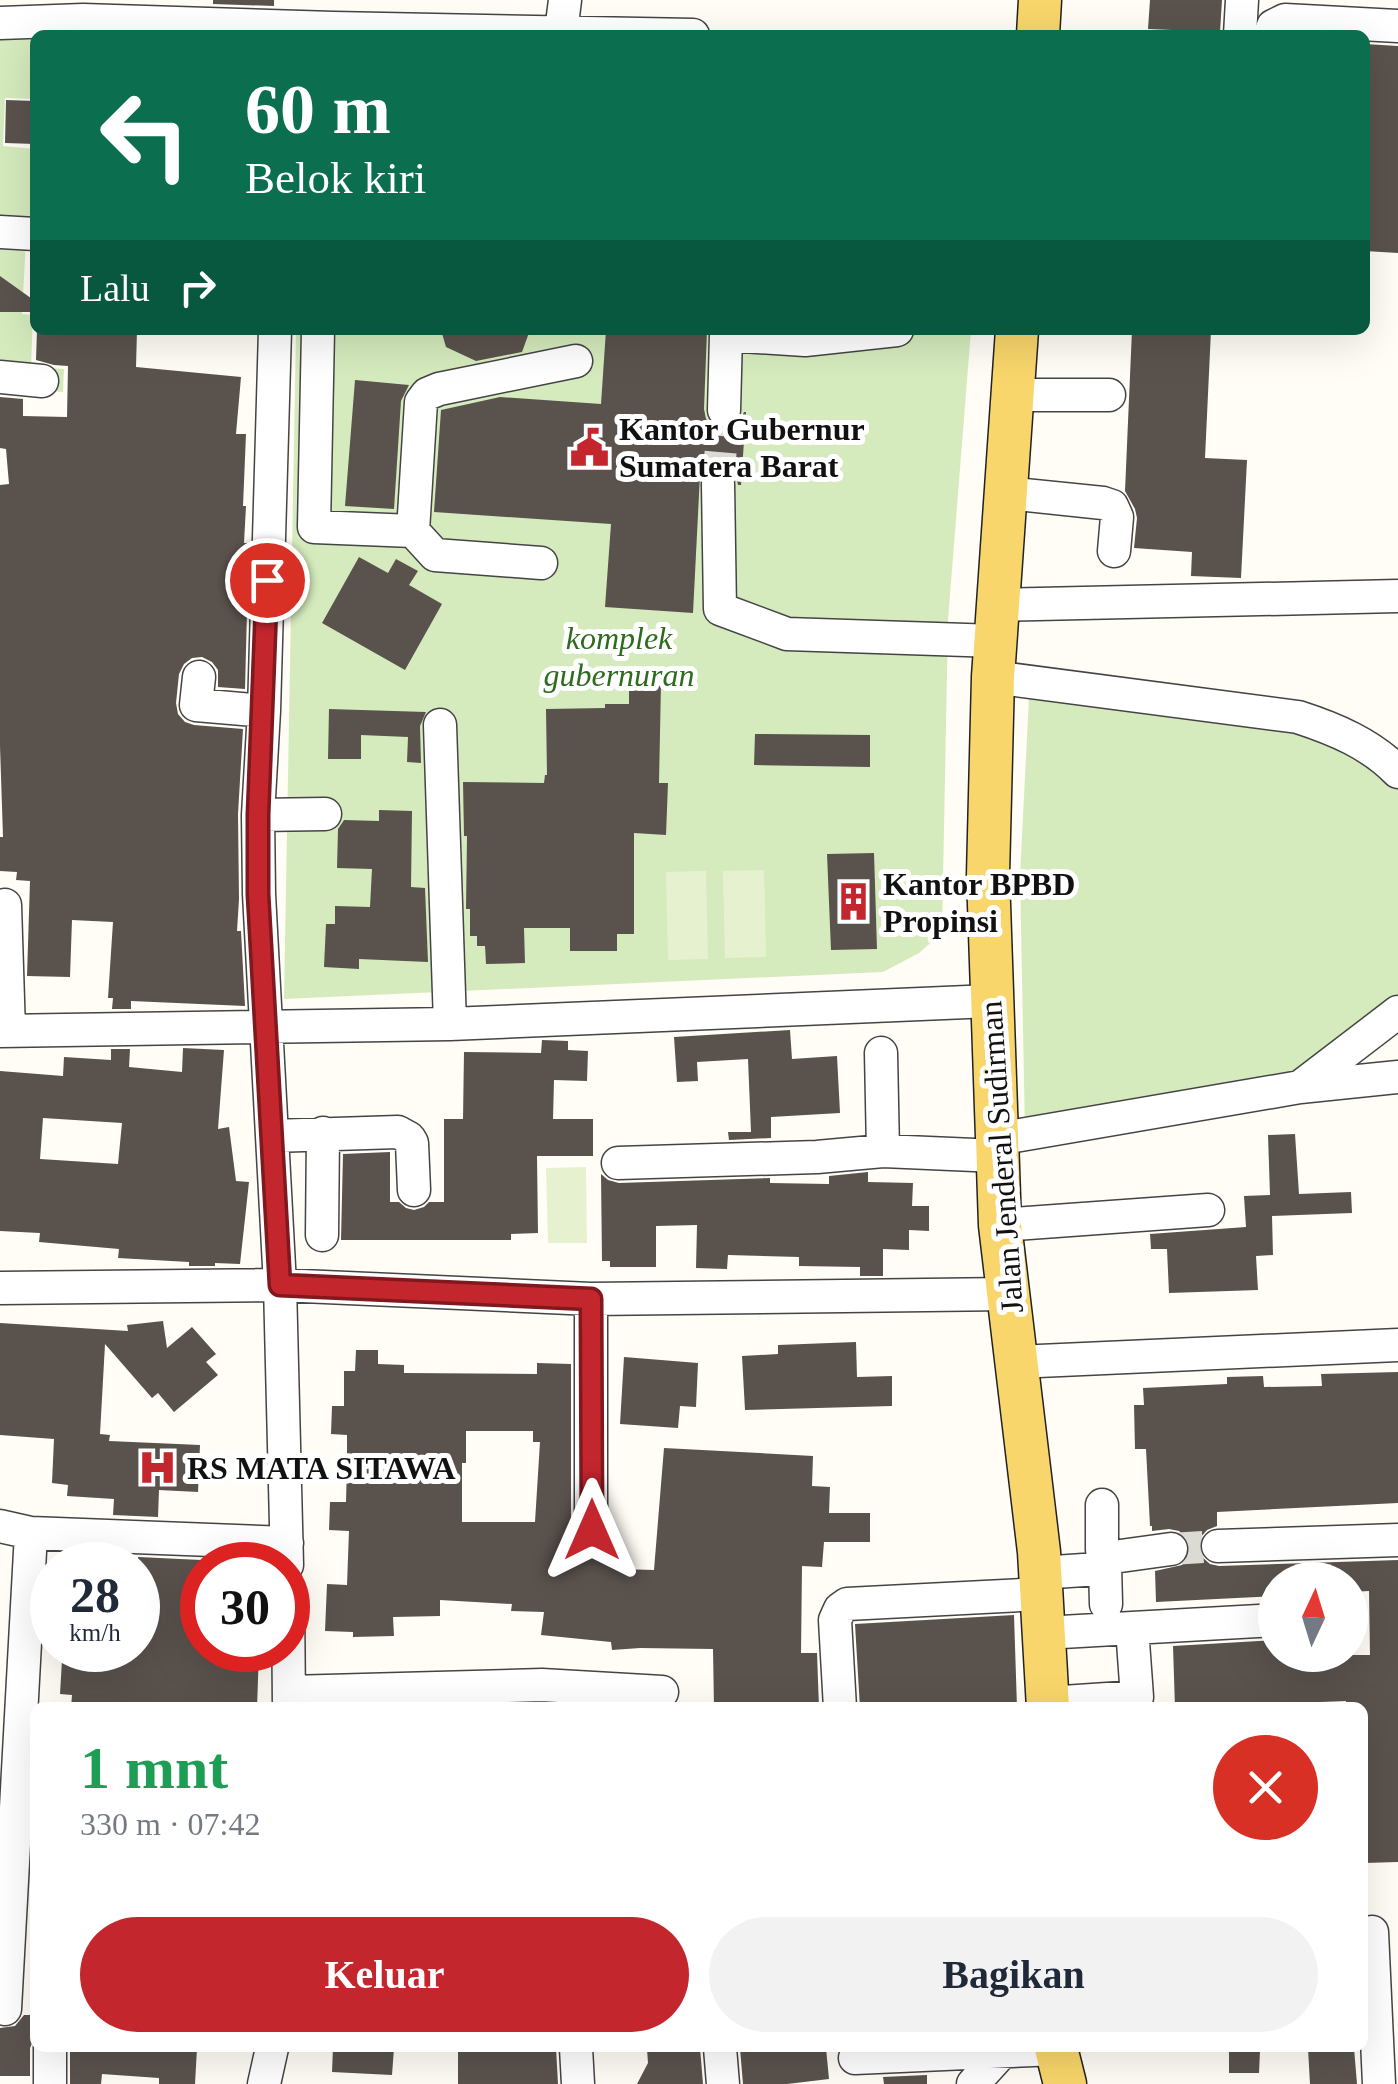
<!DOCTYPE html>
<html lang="id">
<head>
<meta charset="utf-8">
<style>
	body { margin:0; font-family:"Times New Roman",serif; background:#f2f2f3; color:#1f2937; height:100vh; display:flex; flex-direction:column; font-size:38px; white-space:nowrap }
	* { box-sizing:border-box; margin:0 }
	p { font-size:32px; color:#747a83 }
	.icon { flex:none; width:55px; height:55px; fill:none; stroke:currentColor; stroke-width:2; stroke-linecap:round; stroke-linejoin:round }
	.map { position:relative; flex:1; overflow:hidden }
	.details { position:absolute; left:30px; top:1702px; width:1338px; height:350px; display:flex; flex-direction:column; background:#fff; border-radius:15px; box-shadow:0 10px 40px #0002 }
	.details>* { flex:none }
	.guide { position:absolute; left:30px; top:30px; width:1340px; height:305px; border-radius:15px; box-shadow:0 10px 40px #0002; background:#0b6e4f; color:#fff; overflow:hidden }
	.needle { width:65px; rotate:4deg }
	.controls { position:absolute; left:1258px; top:1562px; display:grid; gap:20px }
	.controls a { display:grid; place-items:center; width:110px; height:110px; border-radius:50%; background:#fff; box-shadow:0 10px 40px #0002; font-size:50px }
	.speed { position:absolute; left:30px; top:1542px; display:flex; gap:20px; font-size:50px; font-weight:700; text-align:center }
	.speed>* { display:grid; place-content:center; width:130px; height:130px; border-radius:50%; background:#fff; box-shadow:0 10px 40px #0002; line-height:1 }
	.speed small { font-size:25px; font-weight:400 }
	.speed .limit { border:15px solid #d22; background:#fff; color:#111 }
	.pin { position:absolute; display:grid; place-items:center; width:85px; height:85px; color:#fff; margin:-42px; border:5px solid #fff; border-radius:50%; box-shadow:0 2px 10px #0007 }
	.me { position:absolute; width:110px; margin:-55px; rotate:0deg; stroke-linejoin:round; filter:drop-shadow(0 0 8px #0008) }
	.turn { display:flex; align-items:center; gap:35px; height:210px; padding:0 50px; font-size:45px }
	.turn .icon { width:130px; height:130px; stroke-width:2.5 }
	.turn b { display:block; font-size:70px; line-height:85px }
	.then { display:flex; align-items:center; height:95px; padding:0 50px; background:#0003; gap:20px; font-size:38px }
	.round { display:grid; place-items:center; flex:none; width:105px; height:105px; border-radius:52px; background:#f2f2f3 }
	.overview { display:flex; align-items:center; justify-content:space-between; height:170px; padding:0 50px }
	h1 { font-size:60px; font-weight:700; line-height:75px; color:#1e9e55 }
	.action { display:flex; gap:20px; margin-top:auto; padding:20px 50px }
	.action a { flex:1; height:115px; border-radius:60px; background:#c4262e; color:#fff; font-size:40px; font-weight:700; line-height:115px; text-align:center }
	.action a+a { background:#f2f2f3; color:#1f2937 }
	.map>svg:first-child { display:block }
</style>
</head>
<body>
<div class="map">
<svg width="1398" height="2084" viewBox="0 0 1398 2084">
	<rect width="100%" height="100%" fill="#fffdf5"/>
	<path fill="#d5ebbd" d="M0,30L34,31L31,99L5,98L3,146L35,149V241H26L22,314L33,315L31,367L64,369L63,392L0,389Z
		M296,330H971L948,620L942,933L919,953L883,972L284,999Z
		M1030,679L1307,716L1398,766V1012L1312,1083L1025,1132L1020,875Z"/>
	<path fill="#e6f2cf" d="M764,870L766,957L725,958L723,871Z
		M706,871L708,959L668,960L666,872Z
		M586,1167L587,1243H548L546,1168Z"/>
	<path fill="#5a524d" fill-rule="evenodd" d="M213,0H274V6L213,4Z
		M1150,0H1222L1220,32L1148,29Z
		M1365,44L1398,46V253L1365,251V175L1368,119H1365Z
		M6,100L35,101V144L5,143Z
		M0,276L35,301V312H0Z
		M37,330H137L136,367L241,377L236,434H246L243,506H246L244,543H249L248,563L244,562L242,611H247L245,689L218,687V670L212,662L202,657L192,658L184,664L179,674L176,703L178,714L185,722L194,725L243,729L238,814L239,899L237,931H241L245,1006L131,1001V1009H112L113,998H108L113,922L72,920L70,977L27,976L30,881L16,880L17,872L0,871V837H3L0,746V485L9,484L6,449L0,448V397L23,399V416L67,417L68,366L54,365L36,360Z
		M441,330H530L522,352L476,361L446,347Z
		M606,330H707L704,409L706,419L714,427L724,430L734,427L740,421L744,412H746L741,485H738L736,475L728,467L719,464L707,467L700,475L693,613L605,607L611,524L434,512L441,410L500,397L601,404Z
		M1132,330H1211L1205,458L1247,460L1241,578L1191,576L1192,552L1134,548L1137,518L1135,509L1125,491Z
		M355,380L409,385L401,401L394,509L345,506Z
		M359,557L388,573L396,559L418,571L409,585L442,604L405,670L322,623Z
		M629,682L661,683L659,783H668L666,835L634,833V934H617V951H570V928H524L525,963L486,964L485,946H477V936H470V909H466L467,836H464L463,782L544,783L545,775H547L546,709L605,708V704H629Z
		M329,709L426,712L420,726L421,763L407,762L408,737L361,735V759H328Z
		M755,734L870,735V767L754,765Z
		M379,810L412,811L411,887L425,888L428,962L359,959V969L324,967L326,924H335V906L370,907L372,869L337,868L338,829L344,820L379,821Z
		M874,853L877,949L831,950L827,854Z
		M790,1030L792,1059L837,1056L840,1113L771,1117V1138L729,1140L728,1132H751L748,1059L697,1062L698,1081L677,1082L674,1037Z
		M542,1040L568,1041V1050L588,1051L587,1081L554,1080L553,1119H593V1156H537L538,1233L511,1234V1240H341L343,1154L390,1152V1202H399L406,1208L414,1210L424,1207L429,1202H444V1119H463L464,1052L541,1053Z
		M183,1048L224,1050L218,1129L229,1127L236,1181L249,1182L240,1264L215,1263V1266H189V1262L118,1258L119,1249L39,1242L40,1233L0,1231V1071L63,1076L64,1057L111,1060V1049H130L129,1067L182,1072ZM43,1118L122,1123L118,1164L40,1159Z
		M1295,1134L1299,1194L1351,1192L1352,1213L1272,1216L1273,1255L1256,1256L1258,1290L1169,1293L1167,1249H1151L1150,1234L1246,1227L1244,1196L1270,1195L1268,1135Z
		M868,1172V1182L913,1183L912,1206H929V1231L909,1230V1250L883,1249V1276H860V1267L799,1266V1257L728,1255L727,1269L696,1268L697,1225L656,1226V1267H610V1261H602L601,1174L608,1180L619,1183L770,1178V1183L829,1184V1176Z
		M163,1321L167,1348L192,1327L216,1354L206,1362L218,1375L174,1412L158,1393L152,1398L105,1344L100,1434L110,1435L109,1441L200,1445L198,1492L159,1490L158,1517L113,1515L114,1499L67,1496L68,1485L52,1483L54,1439L0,1435V1323L128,1331L127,1325Z
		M856,1342L857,1377L892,1376V1406L745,1410L742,1356L778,1354V1345Z
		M356,1350H378V1364L404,1365V1373L537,1374V1363L571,1364V1531L573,1539L580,1547L590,1550L602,1547L610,1536H618L619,1569L654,1570L664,1448L813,1456L812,1486L830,1487L829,1513H870V1542H824L822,1567L802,1566L801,1653H817L819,1708H714L713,1649L640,1648L612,1650L611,1642L541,1635L544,1612L511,1611L512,1604L440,1600V1616L393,1617L394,1636L353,1637V1632L325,1631L327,1584L347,1585L349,1531L329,1530L330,1502H346L347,1463V1435L331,1434L332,1406H344V1371H355ZM466,1431H533V1442H540L535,1522H462V1463H466Z
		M624,1357L698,1363L696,1407L680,1406L678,1428L620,1424Z
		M1398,1372V1503L1217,1512V1526L1207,1530L1200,1538L1198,1546L1202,1557L1210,1564L1219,1566L1398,1560V1862L1364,1863L1362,1707H1346V1701L1175,1708L1173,1646L1275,1640V1655H1370L1369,1591L1350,1592V1580H1275V1596L1156,1602L1155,1571L1182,1565L1189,1557L1191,1547L1187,1538L1179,1531L1169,1529L1152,1531V1526H1150L1146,1449H1135L1134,1405H1144L1143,1388L1227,1384V1377L1263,1376L1264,1387L1322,1386L1321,1374Z
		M138,1557L201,1560L202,1650H259L257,1708H71L72,1695L60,1694L62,1660H74L75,1650H138Z
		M1014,1615L1017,1708H860L855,1624Z
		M24,2015H35V2036L30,2048V2076H0V2028L15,2026Z
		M70,2048H197L195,2084H159V2078L102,2074L101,2084H70Z
		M333,2048H394L392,2075L332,2072Z
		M458,2048H556L558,2084H458Z
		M669,2048H700L703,2084H637L648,2063L647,2049Z
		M740,2048H826L829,2079L787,2084H743Z
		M1308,2048H1354L1357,2084H1310Z
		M1229,2051H1260L1259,2073H1229Z
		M927,2075V2084H884L883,2077Z"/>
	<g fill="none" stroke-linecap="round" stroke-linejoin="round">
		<path stroke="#dbdad3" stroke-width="32" stroke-dasharray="32 16" stroke-linecap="butt" d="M718,484L724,410
			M1171,1549L1218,1546"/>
		<defs>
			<path id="minor" d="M0,23L83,20L333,28L693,35
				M561,32L565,0
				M1240,35L1242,0
				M1270,35L1273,26L1285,20L1398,26
				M0,232L35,234
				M275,330L264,711L258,815L259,894L280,1285L287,1565
				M318,330L314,527L413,531
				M0,377L42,381
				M1013,395H1109
				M724,410L726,335L805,340L897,330
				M718,484L720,609L787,634L996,641
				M1006,493L1103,503L1112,506L1117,517L1114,551
				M541,563L435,555L413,531L421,402L427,394L439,389L576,361
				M999,605L1398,596
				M199,677L196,705L264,711
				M993,677L1298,717C1335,729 1371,744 1398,772
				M440,725L450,1024
				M258,815L325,814
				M5,905L9,1031
				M0,1031L450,1024L991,1001
				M881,1053L883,1151
				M1300,1087L1398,1077
				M272,1136L398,1132L409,1138L412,1143L414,1190
				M997,1139L1300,1087L1398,1012
				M618,1163L817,1157L883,1151L997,1156
				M1000,1225L1208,1210
				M322,1235L323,1133
				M0,1288L280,1285L591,1299L1008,1294
				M591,1299V1530
				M1016,1362L1398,1345
				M1102,1505V1550
				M0,1526L31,1533L287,1543
				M1218,1546L1398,1540
				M1105,1565L1106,1604
				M1040,1573L1098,1569L1105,1565L1106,1558L1171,1549
				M288,1599L289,1708
				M1132,1628L1275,1620
				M1044,1633L1132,1628L1137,1697L1048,1703
				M289,1692L542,1685L662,1692
				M840,1708L835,1620L840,1609L847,1604L1041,1594
				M1372,1932L1379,2084
				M5,2009L31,1533
				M50,2048V2084
				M576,2048L578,2084
				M720,2048L723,2084
				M855,2058L1057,2049
				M264,2084L272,2048
				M973,2084L1002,2052"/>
			<path id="major" d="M1038,35L1040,0
				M1017,330L993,677L988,875L1000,1225L1039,1552L1048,1708
				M1056,2048L1065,2084"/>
		</defs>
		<use href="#minor" stroke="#444" stroke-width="35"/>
		<use href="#major" stroke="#222" stroke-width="45"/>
		<use href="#minor" stroke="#fff" stroke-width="32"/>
		<use href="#major" stroke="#f9d66b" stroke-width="42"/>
	</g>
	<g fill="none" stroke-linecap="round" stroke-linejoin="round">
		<defs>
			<path id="route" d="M267,580L258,815V894L280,1285L591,1299L592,1530"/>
		</defs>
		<use href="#route" stroke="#7f191e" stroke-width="25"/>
		<use href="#route" stroke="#c4262e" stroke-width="18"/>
	</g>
	<defs>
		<symbol id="civic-bare" viewBox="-9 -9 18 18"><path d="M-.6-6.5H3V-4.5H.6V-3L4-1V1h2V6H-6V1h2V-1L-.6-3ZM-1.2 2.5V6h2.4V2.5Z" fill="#c4262e" stroke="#fff" stroke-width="2.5" paint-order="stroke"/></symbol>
		<symbol id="building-bare" viewBox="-9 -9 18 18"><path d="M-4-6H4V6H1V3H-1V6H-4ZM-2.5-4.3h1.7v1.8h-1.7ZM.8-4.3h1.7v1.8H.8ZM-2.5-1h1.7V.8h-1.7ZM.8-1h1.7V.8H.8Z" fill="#c4262e" stroke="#fff" stroke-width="2.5" paint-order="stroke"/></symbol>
		<symbol id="hospital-bare" viewBox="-9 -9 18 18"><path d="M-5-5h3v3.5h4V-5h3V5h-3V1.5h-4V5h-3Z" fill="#c4262e" stroke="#fff" stroke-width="2.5" paint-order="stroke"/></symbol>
	</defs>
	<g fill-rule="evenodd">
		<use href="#civic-bare" x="562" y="420" width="55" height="55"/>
		<use href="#building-bare" x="826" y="874" width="55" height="55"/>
		<use href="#hospital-bare" x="130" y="1440" width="55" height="55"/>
	</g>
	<g text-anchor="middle" stroke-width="10" stroke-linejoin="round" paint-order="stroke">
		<g font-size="32" font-weight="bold" fill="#111" stroke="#fff" text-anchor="start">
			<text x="619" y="440">Kantor Gubernur<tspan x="619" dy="37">Sumatera Barat</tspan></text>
			<text x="883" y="895">Kantor BPBD<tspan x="883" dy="37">Propinsi</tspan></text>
			<text x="187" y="1479">RS MATA SITAWA</text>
		</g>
		<g font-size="32" font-style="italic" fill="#2f6b1f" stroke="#fff">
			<text x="619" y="649">komplek<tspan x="619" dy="37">gubernuran</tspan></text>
		</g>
		<g font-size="32" fill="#111" stroke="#fff">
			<text transform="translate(1001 1157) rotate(-94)" y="11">Jalan Jenderal Sudirman</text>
		</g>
	</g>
</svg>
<div class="controls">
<a><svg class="needle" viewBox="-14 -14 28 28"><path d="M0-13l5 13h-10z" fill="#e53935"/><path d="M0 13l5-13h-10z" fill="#747a83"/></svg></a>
</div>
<div class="speed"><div>28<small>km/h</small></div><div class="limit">30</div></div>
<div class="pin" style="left:267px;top:580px;background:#d93025"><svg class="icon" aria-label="arrive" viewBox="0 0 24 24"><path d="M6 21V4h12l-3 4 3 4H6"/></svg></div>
<svg class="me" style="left:592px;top:1530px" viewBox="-20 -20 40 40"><path d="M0-17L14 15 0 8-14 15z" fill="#c4262e" stroke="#fff" stroke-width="4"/></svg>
<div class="guide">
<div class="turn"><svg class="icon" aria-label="left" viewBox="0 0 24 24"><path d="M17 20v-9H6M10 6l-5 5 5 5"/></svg><div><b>60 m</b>Belok kiri</div></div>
<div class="then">Lalu<svg class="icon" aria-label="right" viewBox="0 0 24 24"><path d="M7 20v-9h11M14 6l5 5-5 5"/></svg></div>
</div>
<section class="details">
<div class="overview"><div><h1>1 mnt</h1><p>330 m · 07:42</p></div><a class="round" style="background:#d93025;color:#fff"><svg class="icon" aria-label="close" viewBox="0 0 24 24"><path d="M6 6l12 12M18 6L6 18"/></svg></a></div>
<div class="action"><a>Keluar</a><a>Bagikan</a></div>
</section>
</div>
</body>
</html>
